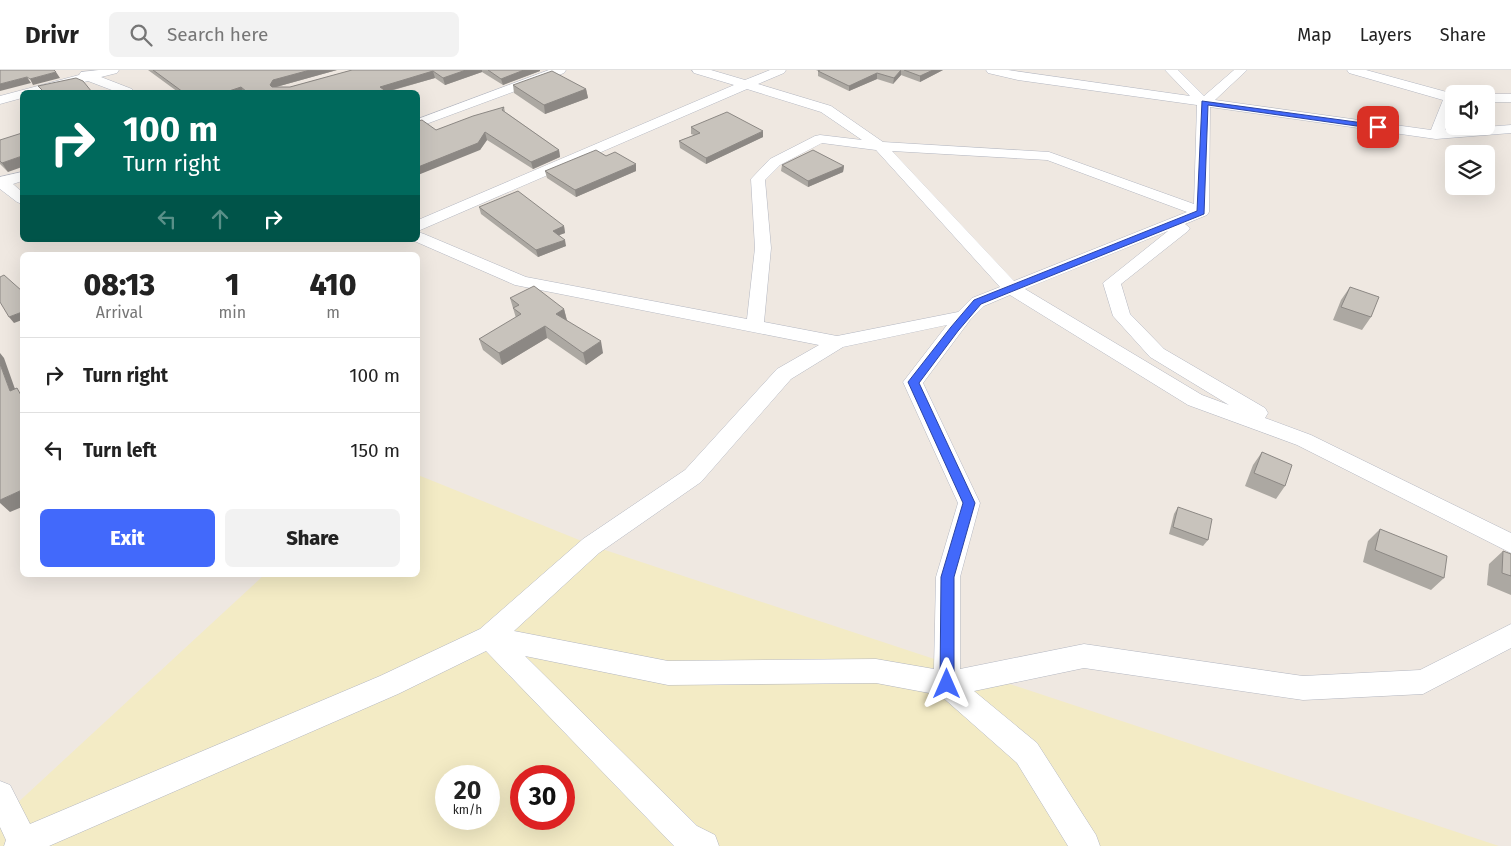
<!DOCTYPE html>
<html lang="en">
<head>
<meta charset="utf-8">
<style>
	body { margin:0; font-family:"Fira Sans",sans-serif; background:#f2f2f2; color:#222; height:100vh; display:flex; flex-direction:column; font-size:19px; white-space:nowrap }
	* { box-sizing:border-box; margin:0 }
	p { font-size:16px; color:#767676 }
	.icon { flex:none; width:28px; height:28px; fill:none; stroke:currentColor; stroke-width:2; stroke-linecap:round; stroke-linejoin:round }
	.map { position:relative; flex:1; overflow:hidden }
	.panel { position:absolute; left:20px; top:182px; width:400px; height:325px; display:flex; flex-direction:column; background:#fff; border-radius:8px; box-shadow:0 5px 20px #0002 }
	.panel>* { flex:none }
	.hud { position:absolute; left:20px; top:20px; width:400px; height:152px; border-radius:8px; box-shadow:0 5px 20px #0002; background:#00695c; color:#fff; overflow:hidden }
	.tools { position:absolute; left:1445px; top:15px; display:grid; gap:10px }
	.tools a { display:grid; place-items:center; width:50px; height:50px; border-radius:8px; background:#fff; box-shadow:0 5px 20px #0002; font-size:25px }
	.speed { position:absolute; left:435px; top:695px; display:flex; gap:10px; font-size:25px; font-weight:700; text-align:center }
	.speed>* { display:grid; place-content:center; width:65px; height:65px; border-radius:50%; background:#fff; box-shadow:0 5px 20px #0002; line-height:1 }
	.speed small { font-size:12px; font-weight:400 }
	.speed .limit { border:8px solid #d22; background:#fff; color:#111 }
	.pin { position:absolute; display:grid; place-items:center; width:42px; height:42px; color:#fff; margin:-21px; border-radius:10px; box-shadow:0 2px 8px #0006 }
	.me { position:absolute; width:55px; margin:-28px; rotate:0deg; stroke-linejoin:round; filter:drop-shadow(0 0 4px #0008) }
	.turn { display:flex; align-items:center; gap:18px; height:105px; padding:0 20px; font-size:22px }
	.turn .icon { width:65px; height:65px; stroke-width:2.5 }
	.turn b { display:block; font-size:35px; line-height:42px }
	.lanes { display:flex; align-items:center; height:48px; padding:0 20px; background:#0003; justify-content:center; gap:25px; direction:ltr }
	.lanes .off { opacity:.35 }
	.eta { display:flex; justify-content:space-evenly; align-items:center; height:85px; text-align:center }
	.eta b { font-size:30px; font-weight:800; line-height:35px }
	.primary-button { display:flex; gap:10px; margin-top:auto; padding:10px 20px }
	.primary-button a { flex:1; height:58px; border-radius:8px; background:#4269fb; color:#fff; font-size:20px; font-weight:800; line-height:58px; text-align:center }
	.primary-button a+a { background:#f2f2f2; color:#222 }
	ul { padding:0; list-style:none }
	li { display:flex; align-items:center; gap:15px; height:75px; padding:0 20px; border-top:1px solid #e0e0e0 }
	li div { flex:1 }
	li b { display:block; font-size:19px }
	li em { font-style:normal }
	header { display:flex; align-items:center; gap:30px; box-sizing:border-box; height:70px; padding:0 25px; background:#fff; border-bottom:1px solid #e0e0e0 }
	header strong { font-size:24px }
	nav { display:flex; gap:28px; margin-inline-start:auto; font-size:18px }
	.search { width:350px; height:45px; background:#f2f2f2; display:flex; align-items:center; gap:12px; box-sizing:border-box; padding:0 18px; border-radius:8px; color:#767676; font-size:19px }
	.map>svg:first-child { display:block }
</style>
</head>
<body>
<header>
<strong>Drivr</strong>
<div class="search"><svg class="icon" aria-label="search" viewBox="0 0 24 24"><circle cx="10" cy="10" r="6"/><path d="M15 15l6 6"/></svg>Search here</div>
<nav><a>Map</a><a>Layers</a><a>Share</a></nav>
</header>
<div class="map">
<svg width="1511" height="776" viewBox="0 0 1511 776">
	<rect width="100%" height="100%" fill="#efe8e1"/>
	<path fill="#f3ebc5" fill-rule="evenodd" d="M418,405L599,478L1499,776H0V749L264,505H418ZM446,706H489V749H446ZM521,706H564V749H521Z"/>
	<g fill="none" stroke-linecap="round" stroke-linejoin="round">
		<defs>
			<path id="minor" d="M99,0H119L117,3L101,7L132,19L133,22H117L88,11L43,22H22V28L0,34V26L79,5L81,2Z
				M549,0H566L564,3L418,57V49Z
				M692,0H711L745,10L770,0H786L784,3L758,14L831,36L883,72L1049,82L1194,134L1197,35L1018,10L988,3L986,0H1008L1190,26L1165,0H1178L1204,26L1234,0H1247L1215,30L1431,60L1443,30L1349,3L1347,0H1366L1454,24V35L1445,60L1511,55V63L1436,69L1210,37L1209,142L1207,145L1185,154L1190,158L1188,161L1121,214L1130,244L1164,279L1265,338L1268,343L1265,348L1311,365L1511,463V483L1297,375L1188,335L1010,225L984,236L970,250L923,313L980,433L960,507V599L1084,574L1303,606L1420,600L1511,554V578L1423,624L1303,630L1084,598L974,621L1037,673L1096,765L1100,776H1068L1017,693L940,625L876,613L668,615L525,586L697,756L715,765L719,776H674L486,581L398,624L49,776H4L6,770L0,757V711L10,715L30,754L380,606L480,559L583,469L685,400L777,299L819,275L515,215L412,170H418V162L424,164L526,207L747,249L755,178L751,109L770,89L815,66L820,65L862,70L821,42L747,19L418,161V150L734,15L694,3ZM822,73L876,80L1000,217L972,228L958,242L837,266L764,252L771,178L765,110L780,95ZM892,81L1047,90L1187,142L1014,211ZM1168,161L1103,213L1113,246L1150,287L1229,335L1202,325L1025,219ZM947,255L903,312L958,433L936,507L934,599L876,589L668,591L514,561L599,483L701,412L791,309L843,277Z
				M1486,24H1511V32H1486Z
				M22,102V111L13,114L22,122V134L17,132L0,119V107Z"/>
		</defs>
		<use href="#minor" stroke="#b4b7c1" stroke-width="1"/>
		<use href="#minor" fill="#fff" fill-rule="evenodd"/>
	</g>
	<path fill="#aca8a2" d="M148,0H337L276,17H290L352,0H540V1L503,15L482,2L445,15L435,8L387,22H178Z
		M816,0H943L920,12L901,5L893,14L877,9L849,21L818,6V1Z
		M513,15L586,19L588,28L545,44L514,23Z
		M504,37L505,42L559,80L560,87L533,99L487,70L480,80L436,60Z
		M691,57L763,67L706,94L680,78L679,71L694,65L691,64Z
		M0,70L8,102L0,94Z
		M606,86L636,101L576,127L547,108L545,101Z
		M782,95L844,96L843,102L808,117L781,101Z
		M479,137L564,156L565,163L559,165L566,176L538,187L481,144Z
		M1350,217L1371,247L1362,260L1333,250L1341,230Z
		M510,228L564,239L567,250L603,283L586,295L547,268L502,295L483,280L479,269L516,248Z
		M1262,382L1285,416L1276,429L1245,416L1253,395Z
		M1178,437L1208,470L1203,476L1169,464L1174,444Z
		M1380,459L1444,508L1431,520L1363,492L1368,471Z
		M1503,481L1511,484V525L1487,515L1489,494Z"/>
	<path fill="#8c8884" d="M310,0H337L276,17L273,21L270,15L273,10Z
		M466,0H482V2L445,15L443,8Z
		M524,0H540V1L503,15L501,9Z
		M901,0V5L893,14L894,8Z
		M933,0H943L920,12V6Z
		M433,1L435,8L385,22L380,17Z
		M56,2L60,8L33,15L30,9Z
		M877,3V9L849,21V16Z
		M27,7L31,13L0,21V14Z
		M241,17L244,22H226Z
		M586,19L588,28L545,44L544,35Z
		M763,61V67L706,94V88Z
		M485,62L487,70L480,80L418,105V97Z
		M559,80L560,87L533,99L531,92Z
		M22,86V97L8,102L2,93Z
		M636,94V101L576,127L575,120Z
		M844,96L843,102L808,117V111Z
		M564,156L565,163L554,167L553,161Z
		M565,170L566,176L538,187L536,180Z
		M564,239L567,251L556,244Z
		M22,242V250L14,253L9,247Z
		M545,256L547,268L502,295L499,283Z
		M601,271L603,283L586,295L583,283Z
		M0,283L4,288L20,333L10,321L0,294Z
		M22,420V437L10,442L0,433V430Z"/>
	<path fill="#c8c3bc" stroke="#8c8884" d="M0,0H54L56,2L30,9L27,7L0,14Z
		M153,0H310L273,10L270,15L272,17H290L352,0H466L443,8L433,1L380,17L387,22H247L241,17L226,22H183Z
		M488,0H524L501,9Z
		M820,0H901L894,8L877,3L849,16L818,1Z
		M904,0H933L920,6Z
		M552,1L586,19L544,35L513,15Z
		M76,8L83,11L92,22H44L38,16Z
		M504,37L502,40L559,80L531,92L485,62L478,73L418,97V51L422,50L436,60L473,46Z
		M727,42L763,61L706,88L679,71L700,63L691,57Z
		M22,63V86L2,93L0,91V70Z
		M596,80L606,86L615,82L636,94L575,120L545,101Z
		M813,80L844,96L808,111L782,95Z
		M518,121L564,156L553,161L565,170L536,180L479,137Z
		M4,205L22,221V242L9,247L0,232V207Z
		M534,216L564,239L556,244L601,271L583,283L545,256L499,283L479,269L521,244L513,238L519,235L510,228Z
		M1350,217L1379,227L1371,247L1341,237Z
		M0,294L10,321L17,318L22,327V420L0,430Z
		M1262,382L1292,395L1285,416L1254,403Z
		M1178,437L1212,449L1208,470L1173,457Z
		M1380,459L1447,486L1444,508L1375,480Z
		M1503,481L1511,484V506L1502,503Z"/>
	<path fill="#4269fb" stroke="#2b44a3" d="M1202,31L1378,55L1382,57L1378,59L1208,35L1204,144L981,234L958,261L919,313L975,433L954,507V614L952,619L947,621L942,619L940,614L941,507L963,433L908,312L951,257L974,230L1197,141Z"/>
</svg>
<div class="tools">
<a><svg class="icon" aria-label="sound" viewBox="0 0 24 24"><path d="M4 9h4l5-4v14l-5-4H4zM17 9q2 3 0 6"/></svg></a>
<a><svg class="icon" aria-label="layers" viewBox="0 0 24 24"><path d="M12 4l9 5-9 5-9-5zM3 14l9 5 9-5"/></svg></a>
</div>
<div class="speed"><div>20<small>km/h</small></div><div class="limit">30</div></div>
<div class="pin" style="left:1378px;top:57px;background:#d93025"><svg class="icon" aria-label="arrive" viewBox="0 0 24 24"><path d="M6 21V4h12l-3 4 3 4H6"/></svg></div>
<svg class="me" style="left:947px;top:614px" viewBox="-20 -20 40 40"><path d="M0-17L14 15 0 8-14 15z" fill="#4269fb" stroke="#fff" stroke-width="4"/></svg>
<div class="hud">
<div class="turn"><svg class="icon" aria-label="right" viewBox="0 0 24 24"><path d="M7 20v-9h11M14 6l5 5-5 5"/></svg><div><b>100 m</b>Turn right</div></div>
<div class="lanes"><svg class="icon off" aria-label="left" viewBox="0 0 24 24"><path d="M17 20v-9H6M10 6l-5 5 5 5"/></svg><svg class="icon off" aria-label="ahead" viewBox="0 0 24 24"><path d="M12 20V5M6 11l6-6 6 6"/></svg><svg class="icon" aria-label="right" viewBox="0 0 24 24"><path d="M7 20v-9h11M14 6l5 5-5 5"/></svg></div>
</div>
<section class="panel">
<div class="eta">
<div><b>08:13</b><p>Arrival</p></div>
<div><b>1</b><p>min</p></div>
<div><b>410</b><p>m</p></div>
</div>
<ul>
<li><svg class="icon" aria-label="right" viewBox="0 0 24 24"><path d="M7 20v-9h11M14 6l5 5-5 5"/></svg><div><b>Turn right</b></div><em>100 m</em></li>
<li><svg class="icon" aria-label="left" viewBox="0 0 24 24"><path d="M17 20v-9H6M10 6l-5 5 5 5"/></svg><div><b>Turn left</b></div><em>150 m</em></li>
</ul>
<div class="primary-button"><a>Exit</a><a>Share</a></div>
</section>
</div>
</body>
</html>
